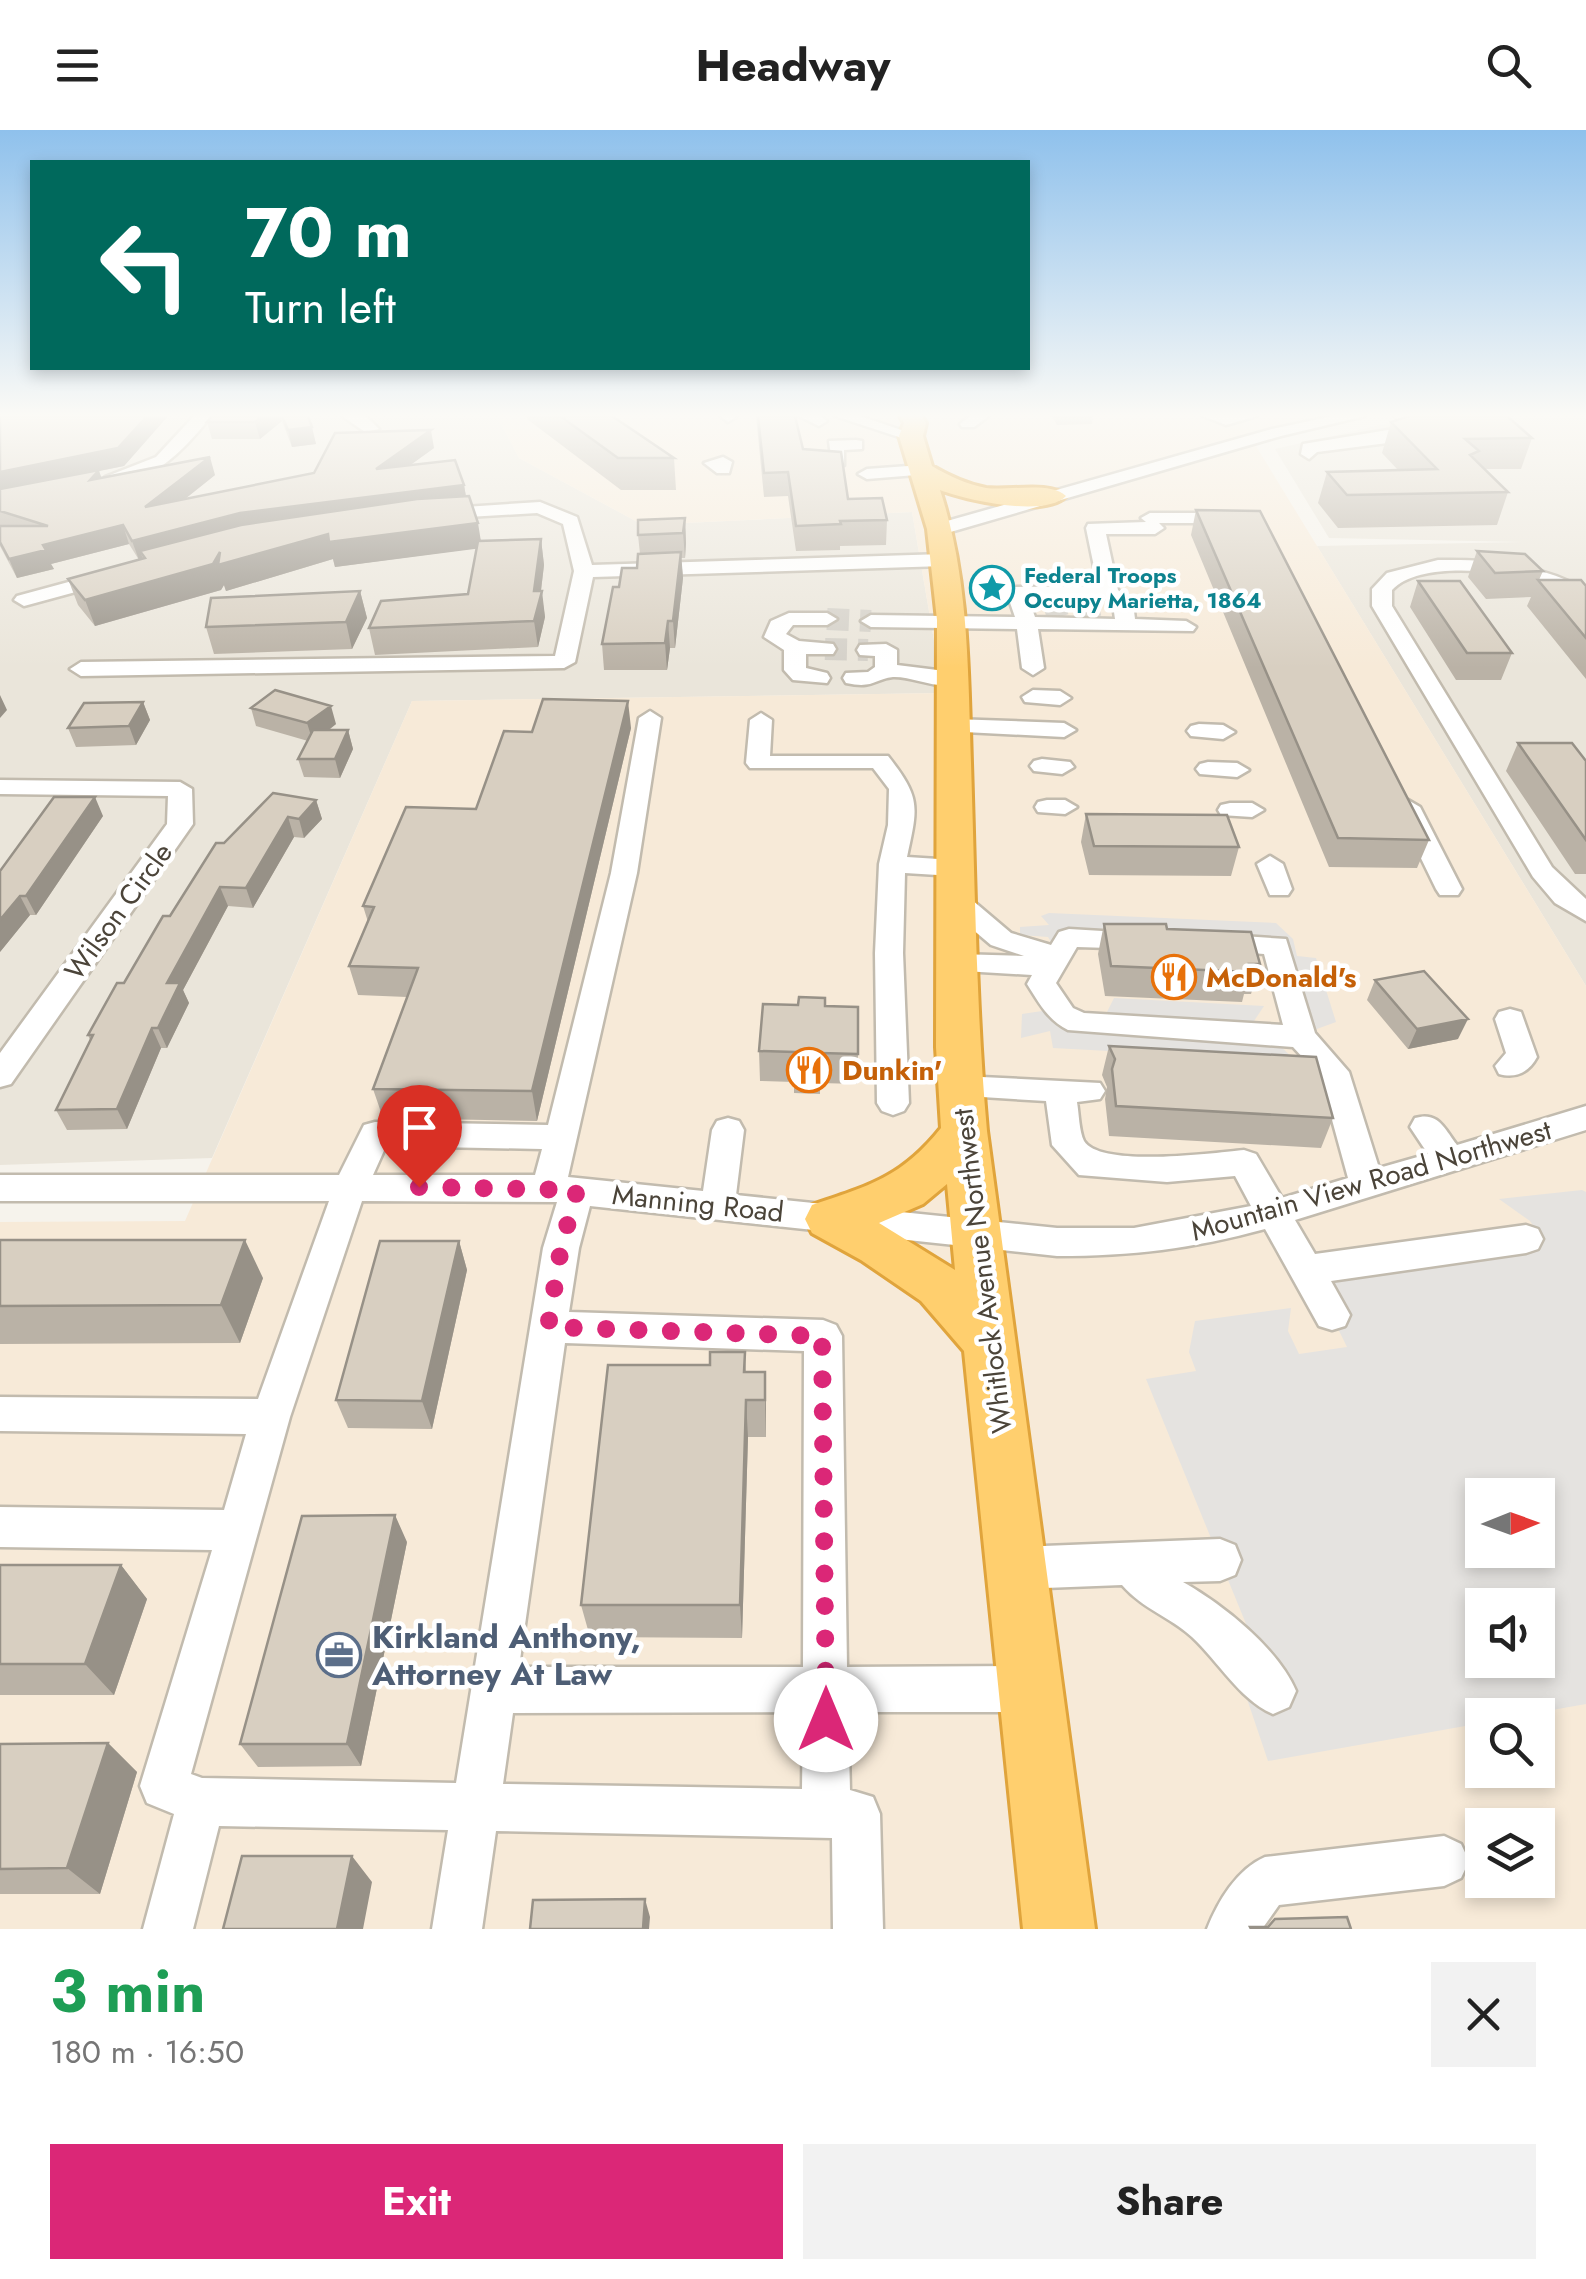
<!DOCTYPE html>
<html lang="en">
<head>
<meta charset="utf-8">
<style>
	body { margin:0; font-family:Jost,sans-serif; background:#f2f2f2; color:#222; height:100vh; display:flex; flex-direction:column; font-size:38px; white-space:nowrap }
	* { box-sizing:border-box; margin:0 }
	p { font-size:32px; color:#767676 }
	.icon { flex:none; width:55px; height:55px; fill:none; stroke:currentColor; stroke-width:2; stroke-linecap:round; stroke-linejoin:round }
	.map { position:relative; height:1799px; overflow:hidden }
	.details { display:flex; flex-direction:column; background:#fff; flex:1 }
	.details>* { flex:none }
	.banner { position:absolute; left:30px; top:30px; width:1000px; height:210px; border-radius:0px; box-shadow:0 5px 15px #0003; background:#00695c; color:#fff; overflow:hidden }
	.needle { width:65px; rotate:89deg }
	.fabs { position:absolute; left:1465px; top:1348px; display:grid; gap:20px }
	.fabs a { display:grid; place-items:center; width:90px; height:90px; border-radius:0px; background:#fff; box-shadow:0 5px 15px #0003; font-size:50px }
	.pin { position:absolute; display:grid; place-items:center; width:85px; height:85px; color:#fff; margin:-102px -42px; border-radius:50% 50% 50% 0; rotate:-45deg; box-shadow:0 0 10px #0007 }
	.pin .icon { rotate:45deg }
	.me { position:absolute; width:110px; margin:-55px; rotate:0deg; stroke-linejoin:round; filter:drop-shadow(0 0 8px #0008) }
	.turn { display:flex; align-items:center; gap:35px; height:210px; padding:0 50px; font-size:45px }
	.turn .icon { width:130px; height:130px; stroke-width:2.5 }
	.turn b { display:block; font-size:70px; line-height:85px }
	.round { display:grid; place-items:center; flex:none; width:105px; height:105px; border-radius:0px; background:#f2f2f2 }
	.summary { display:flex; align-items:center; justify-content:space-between; height:170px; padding:0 50px }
	h1 { font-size:60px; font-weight:700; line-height:75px; color:#1e9e55 }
	.primary-button { display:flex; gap:20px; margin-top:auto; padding:20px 50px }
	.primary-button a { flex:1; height:115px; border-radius:0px; background:#db2777; color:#fff; font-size:40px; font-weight:700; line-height:115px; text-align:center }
	.primary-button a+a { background:#f2f2f2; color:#222 }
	header { display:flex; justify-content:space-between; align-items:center; height:130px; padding:0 50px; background:#fff; font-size:45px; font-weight:700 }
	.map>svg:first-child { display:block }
</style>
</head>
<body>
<header><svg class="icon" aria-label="menu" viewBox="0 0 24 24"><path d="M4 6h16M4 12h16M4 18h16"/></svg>Headway<svg class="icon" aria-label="search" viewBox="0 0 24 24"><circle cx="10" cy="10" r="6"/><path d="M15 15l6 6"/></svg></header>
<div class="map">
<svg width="1586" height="1799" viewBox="0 0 1586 1799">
	<rect width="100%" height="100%" fill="#f6f3ec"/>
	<path fill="#eae5da" d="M0,286H497L519,328L643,395L912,382L943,563L412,571L212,1028L0,1035Z
		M1420,286H1586V856L1317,416L1522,412L1329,408L1275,319Z"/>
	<path fill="#f7ead8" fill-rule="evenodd" d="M497,286H1317L1248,303L1586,856V1799H0V1092L185,1091L412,571L943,563L912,382L643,395L519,328ZM1482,1365H1538V1420H1482ZM1482,1475H1538V1530H1482ZM1482,1585H1538V1640H1482ZM1482,1695H1538V1750H1482Z"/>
	<path fill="#e5e3e0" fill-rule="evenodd" d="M1049,783L1276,793L1293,809L1297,826L1316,828L1336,892L1314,900L1271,823L1051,812L1048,807L1020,805V797L1049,795L1041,786Z
		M1114,868L1264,876L1254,891L1296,931L1053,918L1050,901L1021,908L1022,884L1069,877L1081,885L1106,884Z
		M1582,1060L1586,1062V1574L1524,1585H1482V1593L1268,1631L1246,1566L1273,1560L1146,1249L1196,1241L1189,1222L1195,1191L1291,1178L1288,1201L1299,1224L1347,1217L1309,1140L1540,1106L1530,1091L1499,1069ZM1482,1365H1538V1420H1482ZM1482,1475H1538V1530H1482Z"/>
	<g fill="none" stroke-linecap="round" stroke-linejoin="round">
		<path stroke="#d4d0c8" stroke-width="22" stroke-dasharray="22 11" stroke-linecap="butt" d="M1052,466L1058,488
			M1085,467L1091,490
			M827,489L871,491
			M825,519L868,520"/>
		<defs>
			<path id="minor" d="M194,286H211C188,316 147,360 105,355V347L156,327Z
				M342,286H366L379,299L365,302Z
				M720,286H736V287L728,292Z
				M799,286H821L827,291L819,296Z
				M835,286H860L919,306L911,311Z
				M970,286H989L974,297H962L960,294Z
				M1203,286H1257L1226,295Z
				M1333,286H1365L1281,306L947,403L940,405L931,399L933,395L1272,299Z
				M1394,286H1412L1425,298L1403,311L1317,322L1309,329L1301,324L1303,314L1406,297Z
				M856,310L862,311V319L844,320V335H832L829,311Z
				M723,327L732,332L729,343H717L704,333Z
				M922,335L931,340L928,344L867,349L858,344L867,339Z
				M540,372L577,387L592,435L944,424L954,430L944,436L593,447L575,532L564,538L81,546L70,539L81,532L555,526L574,441L563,394L537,383L434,389L425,384L434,379Z
				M1150,383H1237L1246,388L1237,393H1159L1164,398L1155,404H1106L1118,460L1133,473L1135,489L1186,491L1196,497L1193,501L1038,499L1044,538L1033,545L1022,538L1017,499L871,497L861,491L871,485L1015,487L1006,461L1009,457L1098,456L1086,398L1088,394L1146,392L1141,388ZM1028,467L1104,468L1113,475L1115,489L1035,487Z
				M1438,430C1490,429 1540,434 1586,460V474C1569,469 1553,457 1536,451C1501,440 1419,431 1392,460V476L1552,737L1586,769V791L1555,773L1533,747L1372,476V459L1387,443Z
				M109,441L119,447L116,451L24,476L14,470L17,466Z
				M789,483H827L837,489L827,495H793L786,504L799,511L833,514L836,519L833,524H806V538L827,543L830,548L827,553L793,550L784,540V520L764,507L771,491Z
				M886,514L897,520V535L953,542L964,549C947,565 915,546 893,547C874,549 874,559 846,553L843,548L846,543L868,542L875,537V526L860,525L857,520L860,515Z
				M1033,560L1060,561L1071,568L1060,575L1025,572L1022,567Z
				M650,581L661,588L637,743L568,1047L703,1061L712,1000L717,991L728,988L739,991L744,1000L736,1065L1057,1098H1134L1251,1076L1235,1046L1167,1052L1079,1045L1052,1015L1046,971L950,965L945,957L950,949L961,946L1100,953L1105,961L1100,969L1077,972C1079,983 1079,1001 1084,1011C1101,1038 1213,1023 1244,1020L1256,1024L1282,1068L1348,1048L1320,946L1293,917L1068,900C1048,890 1039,873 1027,854L1032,845L947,840L943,833L947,826L957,824L1024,826L991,815L945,776L941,770L955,762L965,764L1011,803L1051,815L1059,802L1069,799L1152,804L1156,810L1152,816L1142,819L1077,817L1056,853L1073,878L1084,883L1283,895L1264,824L1203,819L1199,813L1203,807L1213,804L1286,809L1315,903L1349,942L1379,1038L1428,1024L1410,997L1415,988C1438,981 1444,998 1457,1015L1586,976V1000L1295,1090L1315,1124L1526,1095L1538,1099L1543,1109L1538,1119L1526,1123L1331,1151L1350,1185L1345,1196L1332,1200L1319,1196L1265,1099C1191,1119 1133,1126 1057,1126L590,1076L579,1118L569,1182L823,1190L836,1195L842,1206L847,1537L1032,1536L1048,1543L1055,1559L1048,1575L1032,1582H848L850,1660L873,1667L880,1684L883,1799H833L832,1708L496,1701L482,1799H432L448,1700L219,1696L193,1799H143L174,1684L147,1673L140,1656L212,1420L0,1417V1377L224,1380L246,1304L0,1301V1267L258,1269L329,1071H0V1045H339L364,995L375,992L548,995L611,743L639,588ZM386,1016L542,1019L535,1045H373ZM362,1071L557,1072L543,1118L456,1653L202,1648L191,1644L290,1287ZM565,1213L804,1221L803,1537H519ZM803,1582L802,1659L503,1654L513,1583Z
				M761,583L772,590L770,626H888C921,668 918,676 907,727L954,730L967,738L954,746L905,743L903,823L909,973L904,981L893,985L882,981L877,973L875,823L879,734L888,695L889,659L873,638H750L746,633L750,590Z
				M953,589L1064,593L1076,600L1064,607L945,601L941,596L945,591Z
				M1199,594L1223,595L1235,602L1223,609L1191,606L1187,601L1191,596Z
				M1042,629L1070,632L1074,637L1062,644L1034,641L1030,636L1034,631Z
				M1208,632L1237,633L1249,640L1237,647L1200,644L1196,639L1200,634Z
				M0,650L180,652L192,659L193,694L11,954L0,957V923L167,694L168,666L0,664Z
				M1047,670H1065L1077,677L1065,684L1038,682L1035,677L1038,672Z
				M1408,670L1420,677L1462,759L1458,765H1440L1436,759L1396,677Z
				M1230,673H1252L1264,680L1252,687L1221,685L1218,680L1221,675Z
				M1270,726L1283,734L1292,759L1288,765H1270L1257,734Z
				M1510,879L1521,882L1537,927C1529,942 1516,949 1499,944L1495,936L1506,923L1495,889L1499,882Z
				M1220,1409L1235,1415L1241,1430L1235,1445L1220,1451L1183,1452C1222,1474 1278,1518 1296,1561L1289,1577L1273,1584C1239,1569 1219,1532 1192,1507C1169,1486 1144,1480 1122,1455L1019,1459L1004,1453L998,1438L1004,1423L1019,1417Z
				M1444,1706L1461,1714L1469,1731L1461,1748L1444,1756L1279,1775L1262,1799H1207C1218,1771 1237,1739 1265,1727Z"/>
			<path id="highway" d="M900,286H922L926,293L923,306L932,336C949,346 966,354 986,358C1008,361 1051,351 1066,366C1045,388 966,370 940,360C969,448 968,541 971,633C975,756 976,879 987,1001L1095,1799H1023L964,1221L921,1171L861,1130L812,1103L805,1089L812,1075C869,1056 902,1047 941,998L936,917L937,490L927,399L899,306L904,293ZM947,1054L955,1140L879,1093L923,1074Z"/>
		</defs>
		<use href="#minor" stroke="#c2bbae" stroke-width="5"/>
		<use href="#highway" stroke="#e0a43c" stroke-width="6"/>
		<use href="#minor" fill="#fff" fill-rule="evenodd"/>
		<use href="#highway" fill="#ffcf6e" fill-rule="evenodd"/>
	</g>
	<path fill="#bab2a6" d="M0,286H168L124,336L99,341L101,347L215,345L185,369L434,318L410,335L464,355L466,366L481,411L541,409L544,435L541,461L545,487L538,517L375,525L369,498L468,464L477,418L335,437L333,429L226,461L224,455L221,460L95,496L78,475L68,449L139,430L129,414L51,434L54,439L17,448L0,416Z
		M212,286H308L316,314L292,317L282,291L260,309H212L207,292Z
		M527,286H612L674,328L676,360H621L527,289Z
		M756,286H795L803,319L848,369L887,390L886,415L840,416V420L796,421L788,366L764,367Z
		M1052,286H1093L1092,294L1057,295Z
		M1391,292L1532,308L1521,339H1485L1508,362L1497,395L1338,398L1318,373L1327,342L1398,340L1382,323Z
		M1196,380L1429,710L1417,738L1329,737L1191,405Z
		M685,388L686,413L685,428H681L683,448L675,518H670L667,540H604L602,514L619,457L637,438L640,424L638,405Z
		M1477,421L1543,441L1539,450L1586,456V549L1527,476L1531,467L1486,469L1468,447Z
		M1418,451L1512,523L1501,550H1456L1410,477Z
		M360,461L367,488L352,519L214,524L206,497Z
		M143,572L150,590L136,615L76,617L68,598Z
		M251,578L336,594L329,600H348L353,619L340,648L304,647L298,629L308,611L256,596Z
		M631,598L537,991L383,988L373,959L407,867L358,865L349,836L368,792L363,776L476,679L532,602Z
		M1518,613L1586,631V744H1575L1506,641Z
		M54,667L103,686L36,785H30L0,822Z
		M316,670L322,689L304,708L294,707L253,778L228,776L183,860L189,873L167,918H161L127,999L67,1000L56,980L90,910L88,905L170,786L224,713Z
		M1086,684L1239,717L1231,746L1089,745L1081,712Z
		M1104,794L1167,799L1260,834L1251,864H1244L1242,872L1105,866L1098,824Z
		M1375,850L1458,909L1408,919L1367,870Z
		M825,876L858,924L857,954L820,953V964L794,963V952L760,951L759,921Z
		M1109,916L1333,988L1321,1018L1109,1006L1105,969L1107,957L1102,945Z
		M0,1110L263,1148L240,1213L0,1214Z
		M459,1111L467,1140L432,1299L348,1298L336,1270Z
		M745,1222L746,1242H765L766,1279V1307H748L742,1508L590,1507L581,1475L710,1235Z
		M407,1412L361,1636L258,1637L240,1614Z
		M0,1435H121L147,1469L114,1565H0Z
		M108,1613L137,1642L100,1764H0V1614Z"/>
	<path fill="#979187" d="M147,286H168L124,336L99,341L105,358L0,361V342Z
		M262,286H280L282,291L260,309L255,292Z
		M312,297L316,314L292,317L288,300Z
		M431,300L434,318L380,357L376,339Z
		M210,327L215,345L151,396L145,377Z
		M464,355L467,373L140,421L143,429L139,430L132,411L240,383Z
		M685,388L686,413L685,428L683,403Z
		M478,393L482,418L335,437L333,429L226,461L224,455L221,460L95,496L85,470L220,422L328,404Z
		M123,395L129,414L51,434L54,439L17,448L9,429L43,415Z
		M541,409L544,435L540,468L542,461L545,487L538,517L534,491V461Z
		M681,422L683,448L675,518L673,491Z
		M360,461L367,488L352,519L346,492Z
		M668,491L670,518L667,540L665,513Z
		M0,565L7,580L0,588Z
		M628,571L631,598L537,991L532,961Z
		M143,572L150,590L136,615L129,596Z
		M331,576L336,594L313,612L307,593Z
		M348,600L353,619L340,648L335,629Z
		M95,667L103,686L36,785L26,766Z
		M316,670L322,689L304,708L299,689Z
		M288,687L294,707L253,778L246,758Z
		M220,757L228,776L183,860L189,873L167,918L158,898L167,853Z
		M20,766L30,785L0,822V790Z
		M1468,889L1458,909L1408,919L1417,899Z
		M152,898L161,918L127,999L117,979Z
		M245,1110L263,1148L240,1213L221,1175Z
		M459,1111L467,1140L432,1299L422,1271Z
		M765,1242L766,1279V1307L765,1270Z
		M746,1270L748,1307L742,1508L740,1475Z
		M395,1385L407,1412L361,1636L347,1614Z
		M121,1435L147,1469L114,1565L85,1534Z
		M108,1613L137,1642L100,1764L67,1738Z
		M352,1726L372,1752L363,1799H337Z
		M645,1769L650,1787L649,1799H643Z"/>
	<path fill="#d8cfc1" stroke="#979187" stroke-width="2.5" d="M0,286H147L118,318L0,342Z
		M212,286H262L255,292H207Z
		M282,286H308L312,297L288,300Z
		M560,286H612L674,328H618Z
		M758,286H795L803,319L841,322L848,369L882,368L887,390L840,391L841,394L796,396L788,342L764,343Z
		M1409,286H1507L1532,308L1465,309L1479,321L1470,325L1508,362L1347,365L1327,342L1437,339L1391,292Z
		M431,300L376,339L455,330L464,355L240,383L132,411L123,395L43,415L46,420L9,429L0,412V396H48L0,381V359L99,340L90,350L210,327L145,377L314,343L335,303Z
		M469,366L478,393L329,412L328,404L218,435L220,422L213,434L85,470L68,449L145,428L140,421L241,395L417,369Z
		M1196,380L1260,381L1429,710L1338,708Z
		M685,388L683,403L638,405V390Z
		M541,409L534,461H542L534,491L369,498L381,471L468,464L478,411Z
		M1477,421L1525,424L1543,441L1495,443Z
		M681,422L673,491H668L665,513L602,514L613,457H619L622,438H637L638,424Z
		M1538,450H1581L1586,456V508Z
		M1418,451H1460L1512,523H1467Z
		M360,461L346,492L206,497L211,468Z
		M275,560L331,576L307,593L251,578Z
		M543,569L628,571L532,961L373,959L418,838L349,836L374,777L363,776L406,677L476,679L504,601L532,602Z
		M143,572L129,596L68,598L84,573Z
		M313,600H348L335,629H298Z
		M1518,613H1572L1586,631V710Z
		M273,663L316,670L299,689L288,687L246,758L220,757L167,853H180L158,898H152L117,979L56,980L93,905H88L117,853H124L163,786H170L216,713H224Z
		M54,667H95L26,766H20L0,790V741Z
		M1086,684L1227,685L1239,717L1094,716Z
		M1104,794H1166L1167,799L1251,802L1260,834H1249L1251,842L1111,836Z
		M1424,841L1468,889L1417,899L1375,850Z
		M799,867L825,868V876L858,877V924L821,923V934L794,933L795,922L759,921L763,874L798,875Z
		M1109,916L1316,927L1333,988L1116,976L1112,939L1115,929Z
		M0,1110H245L221,1175L0,1176Z
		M380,1111H459L422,1271L336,1270Z
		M710,1222H745L744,1242H765V1270H746L740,1475H581L608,1235H710Z
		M395,1385L347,1614H240L302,1386Z
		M0,1435H121L85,1534H0Z
		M108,1613L67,1738L0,1739V1614Z
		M242,1726H352L337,1799H223Z
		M645,1769L643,1799H530L533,1770Z
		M1347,1787L1351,1799H1251L1250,1797H1268L1275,1789Z"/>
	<linearGradient id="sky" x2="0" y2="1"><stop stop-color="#8fc1ec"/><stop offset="0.53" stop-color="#fbfaf6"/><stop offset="1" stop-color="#fbfaf6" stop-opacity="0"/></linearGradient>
	<rect width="1586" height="538" fill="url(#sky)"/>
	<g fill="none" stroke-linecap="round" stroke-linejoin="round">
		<path stroke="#db2777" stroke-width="18" stroke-dasharray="0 32.4" d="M419,1057L577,1060L561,1118L548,1197L822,1206L826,1590"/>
	</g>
	<defs>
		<symbol id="sight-ring" viewBox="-11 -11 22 22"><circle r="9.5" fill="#fff" stroke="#0f9aa8" stroke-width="1.5"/><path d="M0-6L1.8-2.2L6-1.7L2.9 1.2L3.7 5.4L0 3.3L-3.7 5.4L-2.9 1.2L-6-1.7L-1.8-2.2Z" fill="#0f9aa8"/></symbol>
		<symbol id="restaurant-ring" viewBox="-11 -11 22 22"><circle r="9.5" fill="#fff" stroke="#e8710a" stroke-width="1.5"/><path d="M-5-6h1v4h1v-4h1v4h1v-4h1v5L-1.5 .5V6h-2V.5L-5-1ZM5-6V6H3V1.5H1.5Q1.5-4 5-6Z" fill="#e8710a"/></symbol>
		<symbol id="office-ring" viewBox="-11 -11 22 22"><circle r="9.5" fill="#fff" stroke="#5c6f8a" stroke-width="1.5"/><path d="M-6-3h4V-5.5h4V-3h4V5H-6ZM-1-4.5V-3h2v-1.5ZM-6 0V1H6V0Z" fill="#5c6f8a"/></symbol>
	</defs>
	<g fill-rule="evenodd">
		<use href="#sight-ring" x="967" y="433" width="50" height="50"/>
		<use href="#restaurant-ring" x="1149" y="822" width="50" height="50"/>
		<use href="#restaurant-ring" x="784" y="915" width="50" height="50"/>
		<use href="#office-ring" x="314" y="1500" width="50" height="50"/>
	</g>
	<g text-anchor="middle" stroke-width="9" stroke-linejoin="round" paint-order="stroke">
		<g font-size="22" font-weight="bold" fill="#0d838f" stroke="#fff" text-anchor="start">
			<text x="1024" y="453">Federal Troops<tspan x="1024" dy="25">Occupy Marietta, 1864</tspan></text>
		</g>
		<g font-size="28" fill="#4b4439" stroke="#fff">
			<text transform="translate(118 781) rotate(-54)" y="10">Wilson Circle</text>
			<text transform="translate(1371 1050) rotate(-16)" y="10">Mountain View Road Northwest</text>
			<text transform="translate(698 1073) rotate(6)" y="10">Manning Road</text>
			<text transform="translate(982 1141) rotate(-97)" y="10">Whitlock Avenue Northwest</text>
		</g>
		<g font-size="28" font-weight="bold" fill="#c56008" stroke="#fff" text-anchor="start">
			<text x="1206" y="857">McDonald's</text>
			<text x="842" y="950">Dunkin'</text>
		</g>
		<g font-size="32" font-weight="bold" fill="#4e5e75" stroke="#fff" text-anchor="start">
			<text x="372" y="1518">Kirkland Anthony,<tspan x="372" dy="37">Attorney At Law</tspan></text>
		</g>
	</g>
</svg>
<div class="fabs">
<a><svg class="needle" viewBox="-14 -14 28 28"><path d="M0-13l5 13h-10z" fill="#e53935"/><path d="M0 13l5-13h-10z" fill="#767676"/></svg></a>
<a><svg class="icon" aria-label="sound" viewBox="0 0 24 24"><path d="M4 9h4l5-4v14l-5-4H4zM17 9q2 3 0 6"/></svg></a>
<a><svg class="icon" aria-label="search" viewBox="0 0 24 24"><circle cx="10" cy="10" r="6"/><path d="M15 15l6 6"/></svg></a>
<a><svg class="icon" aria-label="layers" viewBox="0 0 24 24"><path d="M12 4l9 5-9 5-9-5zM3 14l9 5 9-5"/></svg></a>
</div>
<div class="pin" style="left:419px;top:1057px;background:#d93025"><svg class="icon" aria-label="arrive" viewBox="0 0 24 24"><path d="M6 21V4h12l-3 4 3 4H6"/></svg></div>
<svg class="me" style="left:826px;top:1590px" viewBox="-20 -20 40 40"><circle r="19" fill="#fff"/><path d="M0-13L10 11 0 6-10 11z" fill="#db2777"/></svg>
<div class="banner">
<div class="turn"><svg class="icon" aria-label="left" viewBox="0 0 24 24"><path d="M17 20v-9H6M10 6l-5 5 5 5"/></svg><div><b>70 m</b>Turn left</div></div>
</div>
</div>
<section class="details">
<div class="summary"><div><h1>3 min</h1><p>180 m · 16:50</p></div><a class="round"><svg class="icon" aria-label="close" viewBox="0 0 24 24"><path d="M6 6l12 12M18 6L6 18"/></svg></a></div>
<div class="primary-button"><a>Exit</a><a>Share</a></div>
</section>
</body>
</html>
